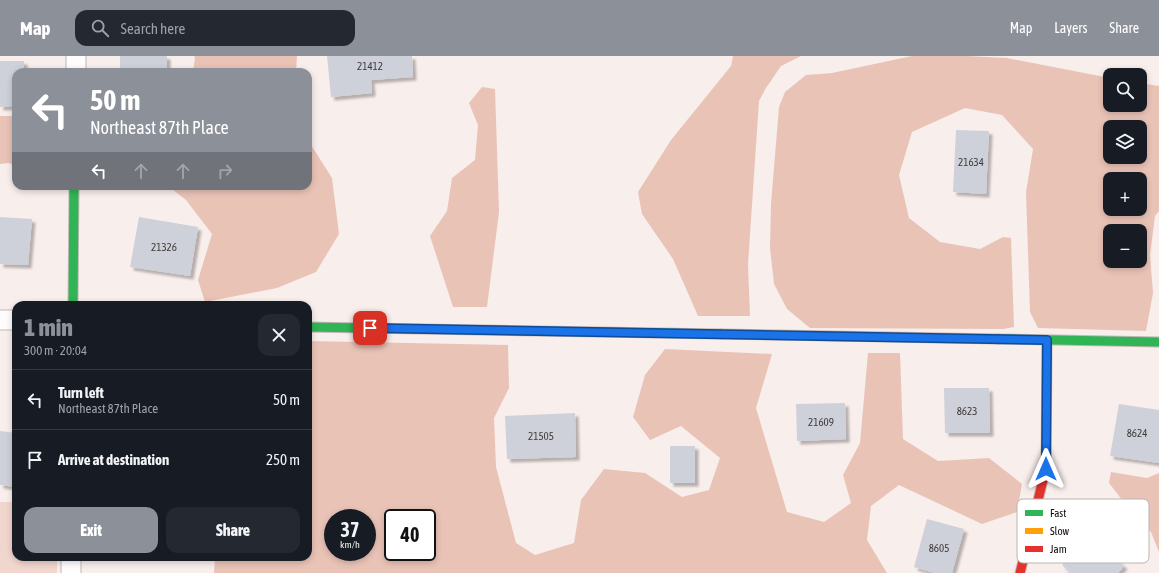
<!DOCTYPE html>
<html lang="en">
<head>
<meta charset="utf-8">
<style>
	body { margin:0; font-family:"Asap Condensed",sans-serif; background:#242831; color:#f1f3f6; height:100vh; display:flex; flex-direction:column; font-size:15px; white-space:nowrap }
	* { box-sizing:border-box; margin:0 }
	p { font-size:13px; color:#9ea1a6 }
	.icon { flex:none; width:22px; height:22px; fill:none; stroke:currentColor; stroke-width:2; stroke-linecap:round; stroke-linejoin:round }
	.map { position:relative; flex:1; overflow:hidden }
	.drawer { position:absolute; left:12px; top:245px; width:300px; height:260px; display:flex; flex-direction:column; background:#171b24; border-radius:12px; box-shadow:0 2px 6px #0003 }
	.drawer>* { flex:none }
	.hud { position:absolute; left:12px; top:12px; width:300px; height:122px; border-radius:12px; box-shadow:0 2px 6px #0003; background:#8c9099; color:#fff; overflow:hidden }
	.controls { position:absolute; left:1103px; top:12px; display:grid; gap:8px }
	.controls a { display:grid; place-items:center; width:44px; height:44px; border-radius:8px; background:#171b24; box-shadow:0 2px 6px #0003; font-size:20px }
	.speed { position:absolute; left:324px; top:453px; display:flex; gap:8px; font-size:20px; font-weight:700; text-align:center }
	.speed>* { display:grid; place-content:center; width:52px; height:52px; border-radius:50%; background:#171b24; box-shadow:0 2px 6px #0003; line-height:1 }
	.speed small { font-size:10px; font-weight:400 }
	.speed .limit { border:2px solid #111; border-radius:6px; background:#fff; color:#111 }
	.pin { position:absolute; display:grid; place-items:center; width:34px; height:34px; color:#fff; margin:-17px; border-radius:8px; box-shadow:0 2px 6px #0006 }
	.me { position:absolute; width:44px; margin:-22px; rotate:0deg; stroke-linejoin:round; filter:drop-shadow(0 0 3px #0008) }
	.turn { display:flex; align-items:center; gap:14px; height:84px; padding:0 12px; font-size:18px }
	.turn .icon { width:52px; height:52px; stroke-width:2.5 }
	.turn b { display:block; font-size:28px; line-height:34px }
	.lanes { display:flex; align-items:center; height:38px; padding:0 12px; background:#0003; justify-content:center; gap:20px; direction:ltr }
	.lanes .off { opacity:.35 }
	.round { display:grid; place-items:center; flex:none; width:42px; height:42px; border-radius:12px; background:#242831 }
	.overview { display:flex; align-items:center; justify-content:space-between; height:68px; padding:0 12px }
	h1 { font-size:24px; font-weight:800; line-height:30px; color:#8c9099 }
	.button { display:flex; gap:8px; margin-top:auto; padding:8px 12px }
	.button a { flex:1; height:46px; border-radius:12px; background:#8c9099; color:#fff; font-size:16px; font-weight:800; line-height:46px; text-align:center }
	.button a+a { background:#242831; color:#f1f3f6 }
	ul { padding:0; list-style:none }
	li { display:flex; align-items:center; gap:12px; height:60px; padding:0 12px; border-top:1px solid #363941 }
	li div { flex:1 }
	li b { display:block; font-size:15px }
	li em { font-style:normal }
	header { display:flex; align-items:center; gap:24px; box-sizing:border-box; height:56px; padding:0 20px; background:#8c9099; color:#fff }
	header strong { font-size:19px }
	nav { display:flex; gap:22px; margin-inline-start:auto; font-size:14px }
	.search { width:280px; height:36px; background:#242831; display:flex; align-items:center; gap:10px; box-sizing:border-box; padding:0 14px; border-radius:12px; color:#9ea1a6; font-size:15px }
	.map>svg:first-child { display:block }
</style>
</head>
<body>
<header>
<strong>Map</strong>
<div class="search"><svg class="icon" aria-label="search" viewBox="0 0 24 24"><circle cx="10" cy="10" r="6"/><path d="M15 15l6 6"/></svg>Search here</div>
<nav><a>Map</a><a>Layers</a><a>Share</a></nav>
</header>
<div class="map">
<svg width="1159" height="517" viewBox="0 0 1159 517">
	<defs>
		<filter id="shadow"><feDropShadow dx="3.5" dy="3.5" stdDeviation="1" flood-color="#0004"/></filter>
	</defs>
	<rect width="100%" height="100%" fill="#f8eeeb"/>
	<path fill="#f1d6ce" d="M0,446H16V501H57V517H0Z"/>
	<path fill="#eac3b7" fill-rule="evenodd" d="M194,0H297L296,16H193L195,2Z
		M733,0H801L781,10L766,32L759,45L748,208L750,260H698L673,203L642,158L638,136L671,84L731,10Z
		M912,0H966L1007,2L1110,22V49H1140V27L1159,30V155L1155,160L1150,199L1153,237L1146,275L1038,272L1030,256L1026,136L1033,93L1002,59L965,52L912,76L899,119L909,162L940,186L980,193L1003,181L1011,182L1014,271L1003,273L810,272L787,253L774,228L770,192L771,148L779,51L785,36L806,19L832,17ZM1110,71H1140V101H1110ZM1110,123H1140V153H1110ZM1110,175H1140V205H1110Z
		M482,31L495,33L499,156L487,251H453L430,180L447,155L452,122L475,104L478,69L469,47Z
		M0,60H16V111L9,107L0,108Z
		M308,84L332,122L339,178L316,216L277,232L205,246L198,224L212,178L186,144L168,130H308Z
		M308,285L508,289L509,332L494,362L496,411L516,487L535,499L574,487L581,444L604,413L645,417L682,441L709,434L720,402L681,370L650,384L633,361L645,319L665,293L772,298L756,352L787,456L824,466L851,447L843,419L860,387L868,297H900L903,383L938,405L989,402L1022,428L1017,456L982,468L899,429L871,450L867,484L887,517H214L215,501H308ZM333,462H367V496H333ZM393,462H427V496H393Z
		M1111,416L1147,422L1159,417V496L1151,476L1129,453L1109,427Z"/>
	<path fill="#ced1d9" filter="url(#shadow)" d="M120,0H167V16H120Z
		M327,0H412L413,21L371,24L372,37L331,41Z
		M0,5H24V16H16V50L0,51Z
		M956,74L989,75L986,138L953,136Z
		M0,161L32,163L28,209L0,208Z
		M139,161L198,171L190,220L130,211Z
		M944,332H989L990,377H945Z
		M845,347L846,383L797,385L796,348Z
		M1119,348L1159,354V407L1110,400Z
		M575,357L576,401L507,403L505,360Z
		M0,375L16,377V431L0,429Z
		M670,390H695V427H670Z
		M1103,457L1108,495L1124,510L1118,517H1070L1062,509L1079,491L1075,461Z
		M927,463L964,473L952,517H935L914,511Z"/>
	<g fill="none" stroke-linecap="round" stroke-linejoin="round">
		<defs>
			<path id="street" d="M76,16V0
				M0,264H16
				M71,517V501"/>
			<path id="fast" d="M73,249L74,130
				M308,271L721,278
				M998,283L1159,286
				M1043,424L1046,413L1047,284"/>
			<path id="slow" d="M721,278L998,283"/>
			<path id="jam" d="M1020,517L1043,424"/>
		</defs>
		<use href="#street" stroke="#c0b8b5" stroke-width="21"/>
		<use href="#fast" stroke="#c0b8b5" stroke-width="11"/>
		<use href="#slow" stroke="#c0b8b5" stroke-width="11"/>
		<use href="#jam" stroke="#c0b8b5" stroke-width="11"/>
		<use href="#street" stroke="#fefcfc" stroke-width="19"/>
		<use href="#fast" stroke="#30b455" stroke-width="9"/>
		<use href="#slow" stroke="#ff9f0a" stroke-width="9"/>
		<use href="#jam" stroke="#e5322d" stroke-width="9"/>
	</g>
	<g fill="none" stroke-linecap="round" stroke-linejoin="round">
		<defs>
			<path id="route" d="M370,272L1047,284L1046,413"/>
		</defs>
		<use href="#route" stroke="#114b97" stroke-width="10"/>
		<use href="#route" stroke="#1a73e8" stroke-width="7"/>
	</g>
	<g text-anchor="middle" stroke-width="3" stroke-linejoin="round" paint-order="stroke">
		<g font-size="11" fill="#403c3c">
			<text x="370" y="14">21412</text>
			<text x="971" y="110">21634</text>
			<text x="164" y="195">21326</text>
			<text x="967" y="359">8623</text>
			<text x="821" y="370">21609</text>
			<text x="1137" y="381">8624</text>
			<text x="541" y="384">21505</text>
			<text x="939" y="496">8605</text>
		</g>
	</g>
	<rect x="1017" y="443" width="132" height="64" rx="6" fill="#fff" stroke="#b8b6b5" stroke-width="1"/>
	<rect x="1025" y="454" width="18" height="6" fill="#30b455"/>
	<rect x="1025" y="472" width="18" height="6" fill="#ff9f0a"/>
	<rect x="1025" y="490" width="18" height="6" fill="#e5322d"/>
	<g font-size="11" fill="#110a08">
		<text x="1050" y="461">Fast</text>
		<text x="1050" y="479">Slow</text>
		<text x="1050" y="497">Jam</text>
	</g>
</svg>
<div class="controls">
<a><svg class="icon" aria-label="search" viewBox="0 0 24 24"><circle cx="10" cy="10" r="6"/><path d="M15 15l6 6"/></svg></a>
<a><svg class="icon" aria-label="layers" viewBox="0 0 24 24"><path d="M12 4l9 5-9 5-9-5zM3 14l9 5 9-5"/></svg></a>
<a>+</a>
<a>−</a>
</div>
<div class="speed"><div>37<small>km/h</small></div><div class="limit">40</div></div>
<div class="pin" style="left:370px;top:272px;background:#d93025"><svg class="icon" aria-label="arrive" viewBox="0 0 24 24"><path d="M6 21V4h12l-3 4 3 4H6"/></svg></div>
<svg class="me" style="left:1046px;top:413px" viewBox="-20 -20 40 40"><path d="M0-17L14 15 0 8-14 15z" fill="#1a73e8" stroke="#fff" stroke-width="4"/></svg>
<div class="hud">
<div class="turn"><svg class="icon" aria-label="left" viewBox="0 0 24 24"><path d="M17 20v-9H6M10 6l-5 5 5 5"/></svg><div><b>50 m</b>Northeast 87th Place</div></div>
<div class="lanes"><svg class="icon" aria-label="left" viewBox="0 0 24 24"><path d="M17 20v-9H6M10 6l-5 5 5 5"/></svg><svg class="icon off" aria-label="ahead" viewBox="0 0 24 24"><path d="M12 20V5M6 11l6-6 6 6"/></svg><svg class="icon off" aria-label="ahead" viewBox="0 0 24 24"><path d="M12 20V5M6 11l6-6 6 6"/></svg><svg class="icon off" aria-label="right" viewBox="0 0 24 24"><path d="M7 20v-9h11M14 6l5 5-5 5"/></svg></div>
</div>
<section class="drawer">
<div class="overview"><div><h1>1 min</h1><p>300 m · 20:04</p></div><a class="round"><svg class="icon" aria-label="close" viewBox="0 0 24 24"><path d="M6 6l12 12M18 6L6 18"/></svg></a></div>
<ul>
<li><svg class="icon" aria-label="left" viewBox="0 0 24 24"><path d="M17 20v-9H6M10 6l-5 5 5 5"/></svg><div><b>Turn left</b><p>Northeast 87th Place</p></div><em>50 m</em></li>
<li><svg class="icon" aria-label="arrive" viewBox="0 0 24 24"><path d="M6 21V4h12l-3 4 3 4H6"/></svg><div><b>Arrive at destination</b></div><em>250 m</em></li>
</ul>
<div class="button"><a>Exit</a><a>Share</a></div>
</section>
</div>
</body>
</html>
